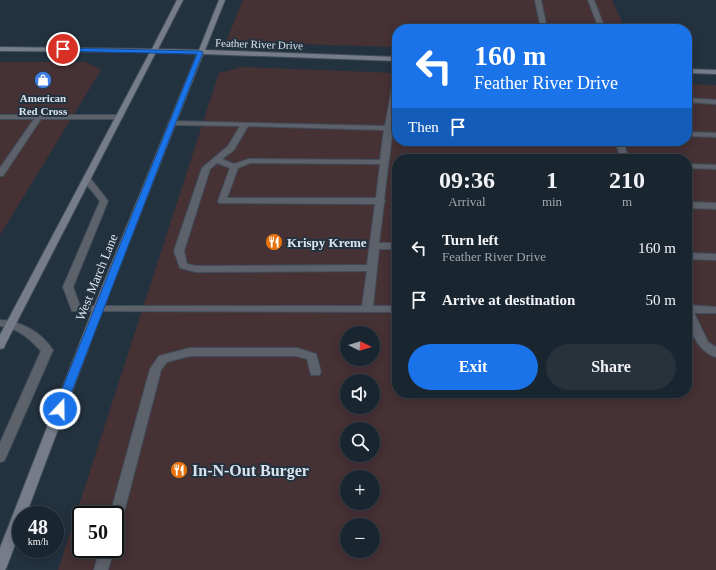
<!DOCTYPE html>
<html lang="en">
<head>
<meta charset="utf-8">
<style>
	body { margin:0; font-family:"Times New Roman",serif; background:#27323b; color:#f1f3f6; height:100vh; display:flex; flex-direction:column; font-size:15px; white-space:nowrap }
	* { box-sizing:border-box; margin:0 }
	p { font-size:13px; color:#9fa5aa }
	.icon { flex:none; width:22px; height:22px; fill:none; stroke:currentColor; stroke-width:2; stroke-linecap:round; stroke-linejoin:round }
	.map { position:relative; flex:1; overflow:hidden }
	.side { position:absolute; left:392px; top:154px; width:300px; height:244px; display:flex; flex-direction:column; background:#1a262f; border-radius:16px; box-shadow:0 2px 10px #0003,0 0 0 1px #38434b }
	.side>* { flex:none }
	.hud { position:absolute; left:392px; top:24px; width:300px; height:122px; border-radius:16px; box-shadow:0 2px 10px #0003,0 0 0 1px #38434b; background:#1a73e8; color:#fff; overflow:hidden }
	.needle { width:26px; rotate:95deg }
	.controls { position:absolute; left:340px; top:326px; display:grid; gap:8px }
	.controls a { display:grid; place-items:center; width:40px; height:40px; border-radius:50%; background:#1a262f; box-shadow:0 2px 10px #0003,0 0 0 1px #38434b; font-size:20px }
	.speed { position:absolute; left:12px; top:506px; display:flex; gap:8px; font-size:20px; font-weight:700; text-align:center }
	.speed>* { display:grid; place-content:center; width:52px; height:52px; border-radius:50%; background:#1a262f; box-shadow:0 2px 10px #0003,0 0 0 1px #38434b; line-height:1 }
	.speed small { font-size:10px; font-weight:400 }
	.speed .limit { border:2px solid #111; border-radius:6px; background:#fff; color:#111 }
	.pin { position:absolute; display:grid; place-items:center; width:34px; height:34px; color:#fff; margin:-17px; border:2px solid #fff; border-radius:50%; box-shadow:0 1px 4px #0007 }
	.me { position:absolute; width:44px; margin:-22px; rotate:21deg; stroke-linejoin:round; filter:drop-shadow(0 0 3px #0008) }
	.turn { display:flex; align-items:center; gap:14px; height:84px; padding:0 16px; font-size:18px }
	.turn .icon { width:52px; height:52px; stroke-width:2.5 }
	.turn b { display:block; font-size:28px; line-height:34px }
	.then { display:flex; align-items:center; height:38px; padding:0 16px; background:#0003; gap:8px; font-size:15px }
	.eta { display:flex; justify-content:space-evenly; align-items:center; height:68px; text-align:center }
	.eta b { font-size:24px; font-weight:600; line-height:28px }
	.cta { display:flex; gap:8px; margin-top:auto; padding:8px 16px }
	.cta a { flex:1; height:46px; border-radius:24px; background:#1a73e8; color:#fff; font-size:16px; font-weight:600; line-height:46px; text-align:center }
	.cta a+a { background:#27323b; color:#f1f3f6 }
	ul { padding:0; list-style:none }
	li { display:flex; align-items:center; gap:12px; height:52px; padding:0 16px }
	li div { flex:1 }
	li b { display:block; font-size:15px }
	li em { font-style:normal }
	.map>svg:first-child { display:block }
</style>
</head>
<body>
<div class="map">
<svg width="716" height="570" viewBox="0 0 716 570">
	<rect width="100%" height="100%" fill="#23323f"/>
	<path fill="#463135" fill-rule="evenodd" d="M243,0H612L625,29H397V47L226,42Z
		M0,62H86L101,70L0,235Z
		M242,67L397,73V141H687V84L716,85V570H58L219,73ZM397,159H687V393H397ZM347,333H373V359H347ZM347,381H373V407H347ZM347,429H373V455H347ZM347,477H373V503H347ZM81,515H115V549H81ZM347,525H373V551H347Z"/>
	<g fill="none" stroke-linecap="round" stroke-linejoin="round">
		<defs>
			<path id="lane" d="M535,0H541L547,29H541Z
				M588,0H594L605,29H599Z
				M397,74V96L384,199L385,201L384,203L379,243H397V249H379L373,306H397V312L72,311L63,287L100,201L83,180L87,177L90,178L108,201L73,287L80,306H362L367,271L196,272L180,268L174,251L202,168L228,146L240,126L172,125L168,123L172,121L385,126L394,76ZM248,126L384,130L380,160L249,159L234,164L222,159L234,150ZM217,163L230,168L218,201L219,203L375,204L367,265L196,266L187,264L184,251L210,169ZM250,163L380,164L376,198H227L238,168Z
				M687,98L716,100V104L687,102Z
				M0,115H119L123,117L119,119H41L3,176H0V168L34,119H0Z
				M687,132L716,133V137L687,136Z
				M615,141H623L629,159H621Z
				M687,164L716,165V169L687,168Z
				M687,202L716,203V209L687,208Z
				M687,253L716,254V260L687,259Z
				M687,305L716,307V313H694L708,342L716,347V357C695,351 687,324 687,305Z
				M0,320C21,321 41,332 53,350L6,457L4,461L0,462V443L41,351C29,338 18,328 0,326Z
				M190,348H297L316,354L321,372L319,375H311L307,359L296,356H190L167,362L161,370L122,520L120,524L115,526V515H110L150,369L159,356Z
				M100,549H114L108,570H94Z"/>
			<path id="secondary" d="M177,0H183L158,49L199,50L219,0H225L205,50L397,57V61L203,54L103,309L26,515H21V529L7,566L5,570H0V548L93,309L197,54L156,52L5,345L4,348L0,349V335L150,52L0,51V47L152,49Z
				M687,69L716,70V74L687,73Z"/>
		</defs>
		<use href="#lane" stroke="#404e5b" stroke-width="2"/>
		<use href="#secondary" stroke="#404e5b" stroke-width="2"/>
		<use href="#lane" fill="#5d616a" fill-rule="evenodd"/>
		<use href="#secondary" fill="#767d89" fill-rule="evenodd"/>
	</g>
	<path fill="#1a73e8" stroke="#114b97" d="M61,48L200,51L203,52L65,409L60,413L54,409L197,54L63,51Z"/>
	<defs>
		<symbol id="shop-disc" viewBox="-11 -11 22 22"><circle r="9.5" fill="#3f7fe0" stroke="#23323f"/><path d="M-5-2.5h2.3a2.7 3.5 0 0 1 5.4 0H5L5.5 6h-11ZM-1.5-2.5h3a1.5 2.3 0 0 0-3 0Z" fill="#fff"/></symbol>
		<symbol id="restaurant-disc" viewBox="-11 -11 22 22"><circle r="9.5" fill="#e8710a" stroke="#23323f"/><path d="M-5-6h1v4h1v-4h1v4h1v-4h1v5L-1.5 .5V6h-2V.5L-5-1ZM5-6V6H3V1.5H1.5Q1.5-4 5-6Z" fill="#fff"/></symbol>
	</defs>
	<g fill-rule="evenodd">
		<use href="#shop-disc" x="33" y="70" width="20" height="20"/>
		<use href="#restaurant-disc" x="264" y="232" width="20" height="20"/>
		<use href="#restaurant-disc" x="169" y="460" width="20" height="20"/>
	</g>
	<g text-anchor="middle" stroke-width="4" stroke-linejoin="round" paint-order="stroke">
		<g font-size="11" fill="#dbe4ed" stroke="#23323f">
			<text transform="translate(259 44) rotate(2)" y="4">Feather River Drive</text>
		</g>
		<g font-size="11" font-weight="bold" fill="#dbe4ed" stroke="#23323f">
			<text x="43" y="102">American<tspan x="43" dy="13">Red Cross</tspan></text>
		</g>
		<g font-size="13" font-weight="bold" fill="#dbe4ed" stroke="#23323f" text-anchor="start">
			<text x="287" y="247">Krispy Kreme</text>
		</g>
		<g font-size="13" fill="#dbe4ed" stroke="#23323f">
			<text transform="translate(96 277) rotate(-68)" y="5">West March Lane</text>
		</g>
		<g font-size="16" font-weight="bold" fill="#dbe4ed" stroke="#23323f" text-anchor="start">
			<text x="192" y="476">In-N-Out Burger</text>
		</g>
	</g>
</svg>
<div class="controls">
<a><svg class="needle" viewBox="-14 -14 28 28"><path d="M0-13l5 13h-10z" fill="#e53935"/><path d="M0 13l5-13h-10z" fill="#9fa5aa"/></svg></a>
<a><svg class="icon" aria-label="sound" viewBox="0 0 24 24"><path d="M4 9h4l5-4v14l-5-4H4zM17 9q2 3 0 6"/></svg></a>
<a><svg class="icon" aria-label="search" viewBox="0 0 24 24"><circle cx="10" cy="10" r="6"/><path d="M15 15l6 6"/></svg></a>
<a>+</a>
<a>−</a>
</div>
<div class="speed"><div>48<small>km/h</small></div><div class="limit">50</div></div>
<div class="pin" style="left:63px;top:49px;background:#d93025"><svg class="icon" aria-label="arrive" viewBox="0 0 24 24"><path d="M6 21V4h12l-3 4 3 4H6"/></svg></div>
<svg class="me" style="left:60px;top:409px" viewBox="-20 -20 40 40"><circle r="17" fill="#1a73e8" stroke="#fff" stroke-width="3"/><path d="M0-11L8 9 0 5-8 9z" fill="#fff"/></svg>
<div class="hud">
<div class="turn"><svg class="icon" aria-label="left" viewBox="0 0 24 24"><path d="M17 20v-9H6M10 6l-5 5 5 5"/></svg><div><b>160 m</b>Feather River Drive</div></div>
<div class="then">Then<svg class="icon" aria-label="arrive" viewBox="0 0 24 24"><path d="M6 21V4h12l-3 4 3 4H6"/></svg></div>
</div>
<section class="side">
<div class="eta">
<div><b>09:36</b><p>Arrival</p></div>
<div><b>1</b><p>min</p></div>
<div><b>210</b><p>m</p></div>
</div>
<ul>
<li><svg class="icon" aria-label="left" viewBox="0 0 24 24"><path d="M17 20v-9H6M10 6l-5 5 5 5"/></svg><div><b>Turn left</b><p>Feather River Drive</p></div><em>160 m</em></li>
<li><svg class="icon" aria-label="arrive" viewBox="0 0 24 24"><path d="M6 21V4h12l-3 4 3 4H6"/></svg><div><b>Arrive at destination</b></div><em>50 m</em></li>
</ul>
<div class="cta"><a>Exit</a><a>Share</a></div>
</section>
</div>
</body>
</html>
